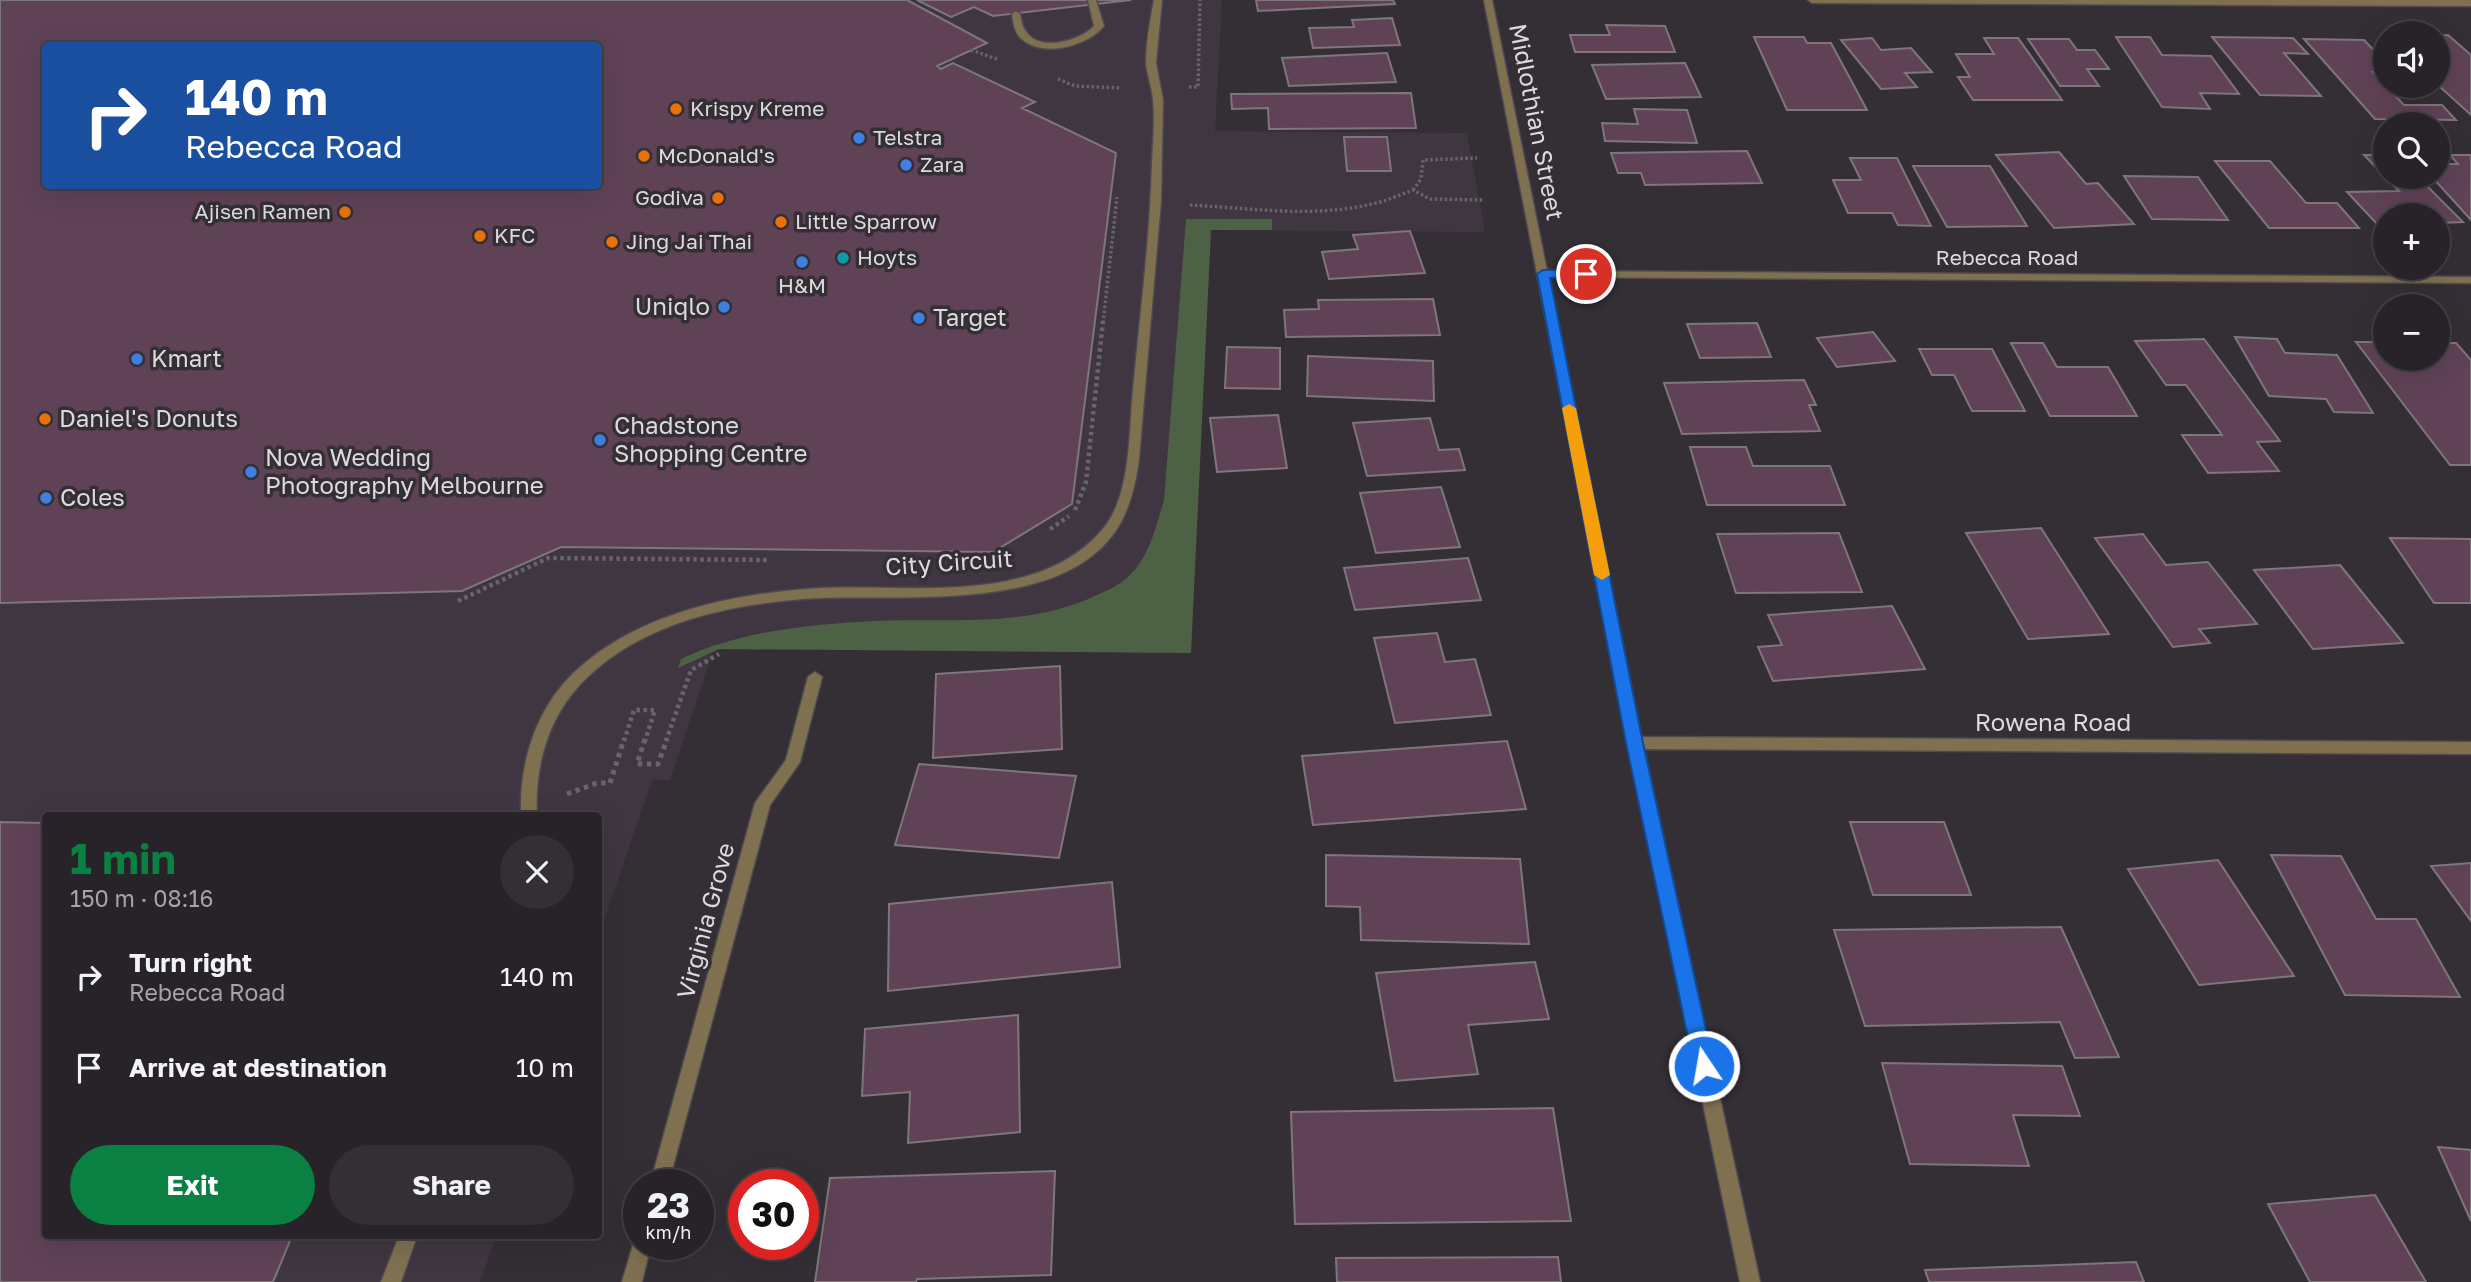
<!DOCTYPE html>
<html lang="en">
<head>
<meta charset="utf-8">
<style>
	body { margin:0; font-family:"Golos Text",sans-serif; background:#332f34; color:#f1f3f6; height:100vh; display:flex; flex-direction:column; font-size:26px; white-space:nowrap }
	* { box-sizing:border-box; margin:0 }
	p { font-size:23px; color:#a4a4a8 }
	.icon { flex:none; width:38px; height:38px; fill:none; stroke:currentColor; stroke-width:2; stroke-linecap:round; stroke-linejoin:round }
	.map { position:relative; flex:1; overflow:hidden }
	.details { position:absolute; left:42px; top:812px; width:560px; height:427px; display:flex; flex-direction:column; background:#272328; border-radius:7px; box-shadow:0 7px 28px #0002,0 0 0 2px #434045 }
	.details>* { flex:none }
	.banner { position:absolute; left:42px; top:42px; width:560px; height:147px; border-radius:7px; box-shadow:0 7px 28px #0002,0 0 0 2px #434045; background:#1a4fa0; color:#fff; overflow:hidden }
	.buttons { position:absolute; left:2373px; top:21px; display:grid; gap:14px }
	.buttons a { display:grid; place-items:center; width:77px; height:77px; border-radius:50%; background:#272328; box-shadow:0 7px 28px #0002,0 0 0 2px #434045; font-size:35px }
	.speed { position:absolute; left:623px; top:1169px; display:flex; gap:14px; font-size:35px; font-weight:700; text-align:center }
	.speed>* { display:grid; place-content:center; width:91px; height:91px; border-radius:50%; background:#272328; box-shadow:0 7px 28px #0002,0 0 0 2px #434045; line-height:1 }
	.speed small { font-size:18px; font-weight:400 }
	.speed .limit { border:10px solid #d22; background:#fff; color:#111 }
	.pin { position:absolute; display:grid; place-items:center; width:60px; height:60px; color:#fff; margin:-30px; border:4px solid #fff; border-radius:50%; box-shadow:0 2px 7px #0007 }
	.me { position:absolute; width:77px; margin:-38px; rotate:348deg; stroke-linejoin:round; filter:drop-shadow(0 0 5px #0008) }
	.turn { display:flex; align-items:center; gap:24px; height:147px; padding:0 28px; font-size:32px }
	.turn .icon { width:91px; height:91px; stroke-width:2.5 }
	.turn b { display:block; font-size:49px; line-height:60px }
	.round { display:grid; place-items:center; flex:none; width:74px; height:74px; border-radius:37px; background:#332f34 }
	.head { display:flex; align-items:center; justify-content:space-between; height:119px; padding:0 28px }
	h1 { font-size:42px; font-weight:700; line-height:52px; color:#0b8043 }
	.action { display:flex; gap:14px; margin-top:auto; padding:14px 28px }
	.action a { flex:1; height:80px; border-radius:42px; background:#0b8043; color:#fff; font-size:28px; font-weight:700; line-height:80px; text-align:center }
	.action a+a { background:#332f34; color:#f1f3f6 }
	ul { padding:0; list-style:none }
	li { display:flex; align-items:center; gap:21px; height:91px; padding:0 28px }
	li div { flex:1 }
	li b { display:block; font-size:26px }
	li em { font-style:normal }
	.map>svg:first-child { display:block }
</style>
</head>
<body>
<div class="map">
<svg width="2471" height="1282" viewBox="0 0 2471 1282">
	<rect width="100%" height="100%" fill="#342f35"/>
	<path fill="#3f3641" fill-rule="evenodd" d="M0,0H1222L1215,131L1467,133L1485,232L1211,230L1191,653L719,649L713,652L670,780H652L599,935L598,816H46V1236H496L480,1282H0ZM46,46H598V186H46Z"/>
	<path fill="#4d6144" d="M1186,219H1272V230H1211L1191,653L719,649L678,668L681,659C736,633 797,626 857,622C938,616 1021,631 1097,595C1108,590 1121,584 1129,576C1150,556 1156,526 1164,500Z"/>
	<path fill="#604257" stroke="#7e767b" stroke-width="2" fill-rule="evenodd" d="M0,0H907L987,43L937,66L941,69L953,63L1035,102L1022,108L1116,153L1072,504L993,552L561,547L462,591L0,603ZM46,46H598V186H46Z
		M917,0H1131L993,16L974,7L951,17Z
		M1256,0H1393L1395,4L1258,11Z
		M1392,18L1400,45L1313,48L1309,28L1354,27L1352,20Z
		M1606,25L1665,26L1675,52H1575L1570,35H1610Z
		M2448,35L2471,55V115L2438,85V36Z
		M1754,37H1804L1807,43H1831L1867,110H1787Z
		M2116,37H2150L2162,55L2211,56L2239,94L2200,93L2210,109L2162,107Z
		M2212,37L2293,38L2308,54L2284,53L2321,96L2260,95Z
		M1872,38L1881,50L1911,48L1932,72L1905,73L1917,87L1881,89L1841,40Z
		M1984,38H2018L2062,100H1973L1958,77H1970L1956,54H1994Z
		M2028,39H2069L2077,50H2095L2109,69H2087L2099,86H2060Z
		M2304,39L2364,40L2385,62V72H2373L2404,105H2442L2456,120L2375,119Z
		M1387,53L1396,82L1289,86L1282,58Z
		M1685,63L1701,97L1606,99L1592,65Z
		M1411,93L1416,128L1269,129L1268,108L1232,109L1231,94Z
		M1634,109L1687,110L1697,143L1605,141L1602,123L1638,124Z
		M1344,137H1387L1391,171H1347Z
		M1747,151L1762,183L1645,185L1641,173H1618L1611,153Z
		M2059,152L2086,184L2098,183L2134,224L2054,228L1996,155Z
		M2364,155H2385V177H2418L2463,222L2438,223V215H2385V224H2377L2347,192L2399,191Z
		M2450,155H2471V220L2432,177H2438V164H2458Z
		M1850,158H1897L1931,226L1898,225L1892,213H1848L1833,180H1861Z
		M2215,161H2270L2306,203H2337L2359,228H2269Z
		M1913,166H1990L2027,226L1947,227Z
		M2124,176L2198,177L2228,220L2152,219Z
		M1410,231L1425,273L1329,279L1322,252L1358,249L1353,235Z
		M1433,299L1440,335L1286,337L1284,310L1319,309L1318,300Z
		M1757,323L1771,357L1700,358L1687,324Z
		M1873,332L1895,361L1837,367L1817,338Z
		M2235,337L2277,339L2285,353L2337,355L2373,413L2334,412L2326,399L2269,396Z
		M2204,339L2280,441L2257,442L2279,471L2208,473L2182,435H2222L2186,385H2166L2135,341Z
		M2356,342H2385V359H2438V343H2456L2471,360V465H2450Z
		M2011,343H2043L2057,367H2108L2137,416H2050Z
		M1227,347L1280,348V389L1225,388Z
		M1919,349H1992L2025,411H1972L1954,375H1932Z
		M1308,356L1433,361L1434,401L1307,396Z
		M1804,380L1816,405H1809L1820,431L1682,434L1664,383Z
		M1278,415L1287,468L1217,472L1210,418Z
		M1430,418L1439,450L1459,449L1465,470L1367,476L1353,423Z
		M1690,447H1746L1753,466H1830L1845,505H1707Z
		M1441,487L1460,547L1376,553L1360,493Z
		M2041,528L2109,634L2028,639L1966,533Z
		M1839,533L1862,592L1736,593L1717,534Z
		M2143,534L2166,565L2208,562L2257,624L2199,629L2210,643L2173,647L2095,538Z
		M2390,538L2471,539V603H2434Z
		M1468,558L1481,600L1355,610L1344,568Z
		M2340,565L2403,643L2313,649L2254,570Z
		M1892,606L1925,669L1773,681L1758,647L1782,645L1768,615Z
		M1437,633L1445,662L1475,659L1491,715L1395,723L1374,638Z
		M1060,666L1062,749L933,758L936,674Z
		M1507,741L1526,809L1313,825L1302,756Z
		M919,764L1076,776L1059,858L895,845Z
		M0,822L46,823V1236H292L273,1282H0Z
		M1850,822H1944L1971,895H1873Z
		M1326,855L1520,859L1529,944L1361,940L1360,907L1326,906Z
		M2271,855L2341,856L2376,919H2416L2460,997L2345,995Z
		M2218,860L2294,976L2199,985L2128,869Z
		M2471,863V921L2431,866Z
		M1112,882L1120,967L888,991L889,904Z
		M2061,927L2119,1057L2075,1058L2060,1022L1865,1026L1834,930Z
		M1535,962L1549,1019L1468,1025L1478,1074L1395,1081L1376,973Z
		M1018,1015L1020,1132L908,1143L910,1092L862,1096L865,1029Z
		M1882,1063L2062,1066L2080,1116L2013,1115L2029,1166L1910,1164Z
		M1553,1108L1571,1221L1295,1224L1291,1112Z
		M2438,1147L2471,1150V1221Z
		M1055,1171L1051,1275L917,1279L916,1282H815L830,1178Z
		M2375,1195L2426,1282H2310L2268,1204Z
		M1558,1257L1561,1282H1337L1336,1258Z
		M2136,1262L2144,1282H1929L1925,1270Z"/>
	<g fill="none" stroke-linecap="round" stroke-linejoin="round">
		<defs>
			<path id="lane" d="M1088,0H1096L1104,26C1087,47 1038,60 1018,35C1014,29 1013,21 1012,14L1016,11L1020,14C1021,19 1022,26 1025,30C1038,53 1080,41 1094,26Z"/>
			<path id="street" d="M1154,0H1162L1156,63L1163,100L1161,201L1139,459C1136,482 1131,504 1120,524C1066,618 894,592 803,599C729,605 648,622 592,673C551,709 534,761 537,816H521C519,761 537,705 579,668C643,611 738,593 821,588C912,584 1043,607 1106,525C1131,491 1129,430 1133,390C1140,314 1150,239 1152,163C1153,142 1155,121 1153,100C1152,87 1147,75 1146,63C1146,42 1150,21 1154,0Z
				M1484,0H1492L1547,271L2471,277V283L1548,277L1641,737L2471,742V754L1644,749L1760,1282H1740L1628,743Z
				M1808,0H2471V6L1812,3Z
				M815,672L822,677L800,762L770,805L668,1185H650L755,803L786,760L808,677Z
				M399,1236H417L401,1282H381Z
				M639,1236V1244H651L642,1282H622L635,1238Z"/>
		</defs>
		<use href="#lane" stroke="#4f4a50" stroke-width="3"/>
		<use href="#street" stroke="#4f4a50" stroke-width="3"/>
		<path stroke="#69646a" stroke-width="3.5" stroke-dasharray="2.5 2.5" stroke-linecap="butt" d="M971,50L997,59
			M1058,79L1075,86L1121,88
			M1189,87H1198L1200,0
			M1413,190L1421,179L1423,160L1477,158
			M1190,205C1249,208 1314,218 1372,204C1386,201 1400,195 1413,190L1430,199L1484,200
			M1103,323L1117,197"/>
		<path stroke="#69646a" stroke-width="4.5" stroke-dasharray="3.5 3.5" stroke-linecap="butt" d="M1075,510L1086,482L1103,321
			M1050,529L1069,516
			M458,601L548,558L769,560
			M624,741L634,710H655L645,741
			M666,741L691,670L719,654"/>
		<path stroke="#69646a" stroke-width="5" stroke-dasharray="4.5 4.5" stroke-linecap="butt" d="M645,739L637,764H658L667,739
			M567,794L597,783H610L624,739"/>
		<use href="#lane" fill="#7f7150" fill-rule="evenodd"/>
		<use href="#street" fill="#7f7150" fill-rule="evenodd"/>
	</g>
	<path fill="#1a73e8" stroke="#114b97" stroke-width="2" d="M1586,270L1590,272V277L1550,278L1643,743L1714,1066L1711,1073L1704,1075L1697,1073L1694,1066L1626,743L1537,274L1543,270Z"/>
	<path fill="#f59e0b" d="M1569,404L1576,408L1610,575L1602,580L1594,575L1562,408Z"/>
	<g fill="#e8710a" stroke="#342f35" stroke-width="2.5">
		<circle cx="676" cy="109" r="7"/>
		<circle cx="644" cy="156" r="7"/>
		<circle cx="718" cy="198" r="7"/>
		<circle cx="345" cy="212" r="7"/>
		<circle cx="781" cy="222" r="7"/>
		<circle cx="480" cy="236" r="7"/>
		<circle cx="612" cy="242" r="7"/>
		<circle cx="45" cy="419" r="7"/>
	</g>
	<g fill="#3f7fe0" stroke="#342f35" stroke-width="2.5">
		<circle cx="859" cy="138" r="7"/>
		<circle cx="906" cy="165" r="7"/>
		<circle cx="802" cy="262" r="7"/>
		<circle cx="724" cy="307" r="7"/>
		<circle cx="919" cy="318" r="7"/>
		<circle cx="137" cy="359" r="7"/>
		<circle cx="600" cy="440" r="7"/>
		<circle cx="251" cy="472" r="7"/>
		<circle cx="46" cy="498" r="7"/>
	</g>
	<circle fill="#0f9aa8" stroke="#342f35" stroke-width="2.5" cx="843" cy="258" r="7"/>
	<g text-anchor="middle" stroke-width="7" stroke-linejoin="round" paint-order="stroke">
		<g font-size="21" fill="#dddade" stroke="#342f35" text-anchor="start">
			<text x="690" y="116">Krispy Kreme</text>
			<text x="873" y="145">Telstra</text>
			<text x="658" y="163">McDonald's</text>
			<text x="920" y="172">Zara</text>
			<text x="704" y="205" text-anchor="end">Godiva</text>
			<text x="331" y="219" text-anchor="end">Ajisen Ramen</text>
			<text x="795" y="229">Little Sparrow</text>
			<text x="494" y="243">KFC</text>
			<text x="626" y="249">Jing Jai Thai</text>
			<text x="857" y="265">Hoyts</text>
			<text x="802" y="293" text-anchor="middle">H&amp;M</text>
		</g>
		<g font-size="21" fill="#dddade" stroke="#342f35">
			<text x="2007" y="265">Rebecca Road</text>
		</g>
		<g font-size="24" fill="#dddade" stroke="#342f35">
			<text transform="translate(1536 122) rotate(79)" y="8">Midlothian Street</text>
			<text transform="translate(949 563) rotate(-4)" y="8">City Circuit</text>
			<text x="2053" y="731">Rowena Road</text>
			<text transform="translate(706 921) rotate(-75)" y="8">Virginia Grove</text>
		</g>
		<g font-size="24" fill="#dddade" stroke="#342f35" text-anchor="start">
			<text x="710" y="315" text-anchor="end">Uniqlo</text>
			<text x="933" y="326">Target</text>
			<text x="151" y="367">Kmart</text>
			<text x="59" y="427">Daniel's Donuts</text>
			<text x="614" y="434">Chadstone<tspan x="614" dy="28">Shopping Centre</tspan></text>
			<text x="265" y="466">Nova Wedding<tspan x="265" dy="28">Photography Melbourne</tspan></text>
			<text x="60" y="506">Coles</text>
		</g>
	</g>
</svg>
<div class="buttons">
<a><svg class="icon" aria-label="sound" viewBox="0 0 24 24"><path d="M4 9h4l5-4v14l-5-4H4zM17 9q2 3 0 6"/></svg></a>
<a><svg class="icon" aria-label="search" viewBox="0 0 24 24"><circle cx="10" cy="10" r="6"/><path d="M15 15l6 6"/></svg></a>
<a>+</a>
<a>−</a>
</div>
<div class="speed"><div>23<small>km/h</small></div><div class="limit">30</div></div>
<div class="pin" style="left:1586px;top:274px;background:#d93025"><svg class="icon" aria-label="arrive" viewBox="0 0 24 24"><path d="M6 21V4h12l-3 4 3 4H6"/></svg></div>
<svg class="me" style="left:1704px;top:1066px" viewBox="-20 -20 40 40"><circle r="17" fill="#1a73e8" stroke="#fff" stroke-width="3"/><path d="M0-11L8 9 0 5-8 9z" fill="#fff"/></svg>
<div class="banner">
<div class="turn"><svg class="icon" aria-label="right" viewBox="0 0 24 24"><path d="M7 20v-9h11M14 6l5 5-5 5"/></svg><div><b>140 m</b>Rebecca Road</div></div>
</div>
<section class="details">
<div class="head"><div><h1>1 min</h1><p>150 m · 08:16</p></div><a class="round"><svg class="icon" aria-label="close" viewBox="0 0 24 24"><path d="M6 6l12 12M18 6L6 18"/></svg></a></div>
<ul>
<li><svg class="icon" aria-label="right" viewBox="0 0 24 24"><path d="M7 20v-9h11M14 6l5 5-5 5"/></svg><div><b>Turn right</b><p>Rebecca Road</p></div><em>140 m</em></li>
<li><svg class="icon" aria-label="arrive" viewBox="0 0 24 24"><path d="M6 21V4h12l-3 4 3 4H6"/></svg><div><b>Arrive at destination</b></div><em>10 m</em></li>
</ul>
<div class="action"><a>Exit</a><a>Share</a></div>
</section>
</div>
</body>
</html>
